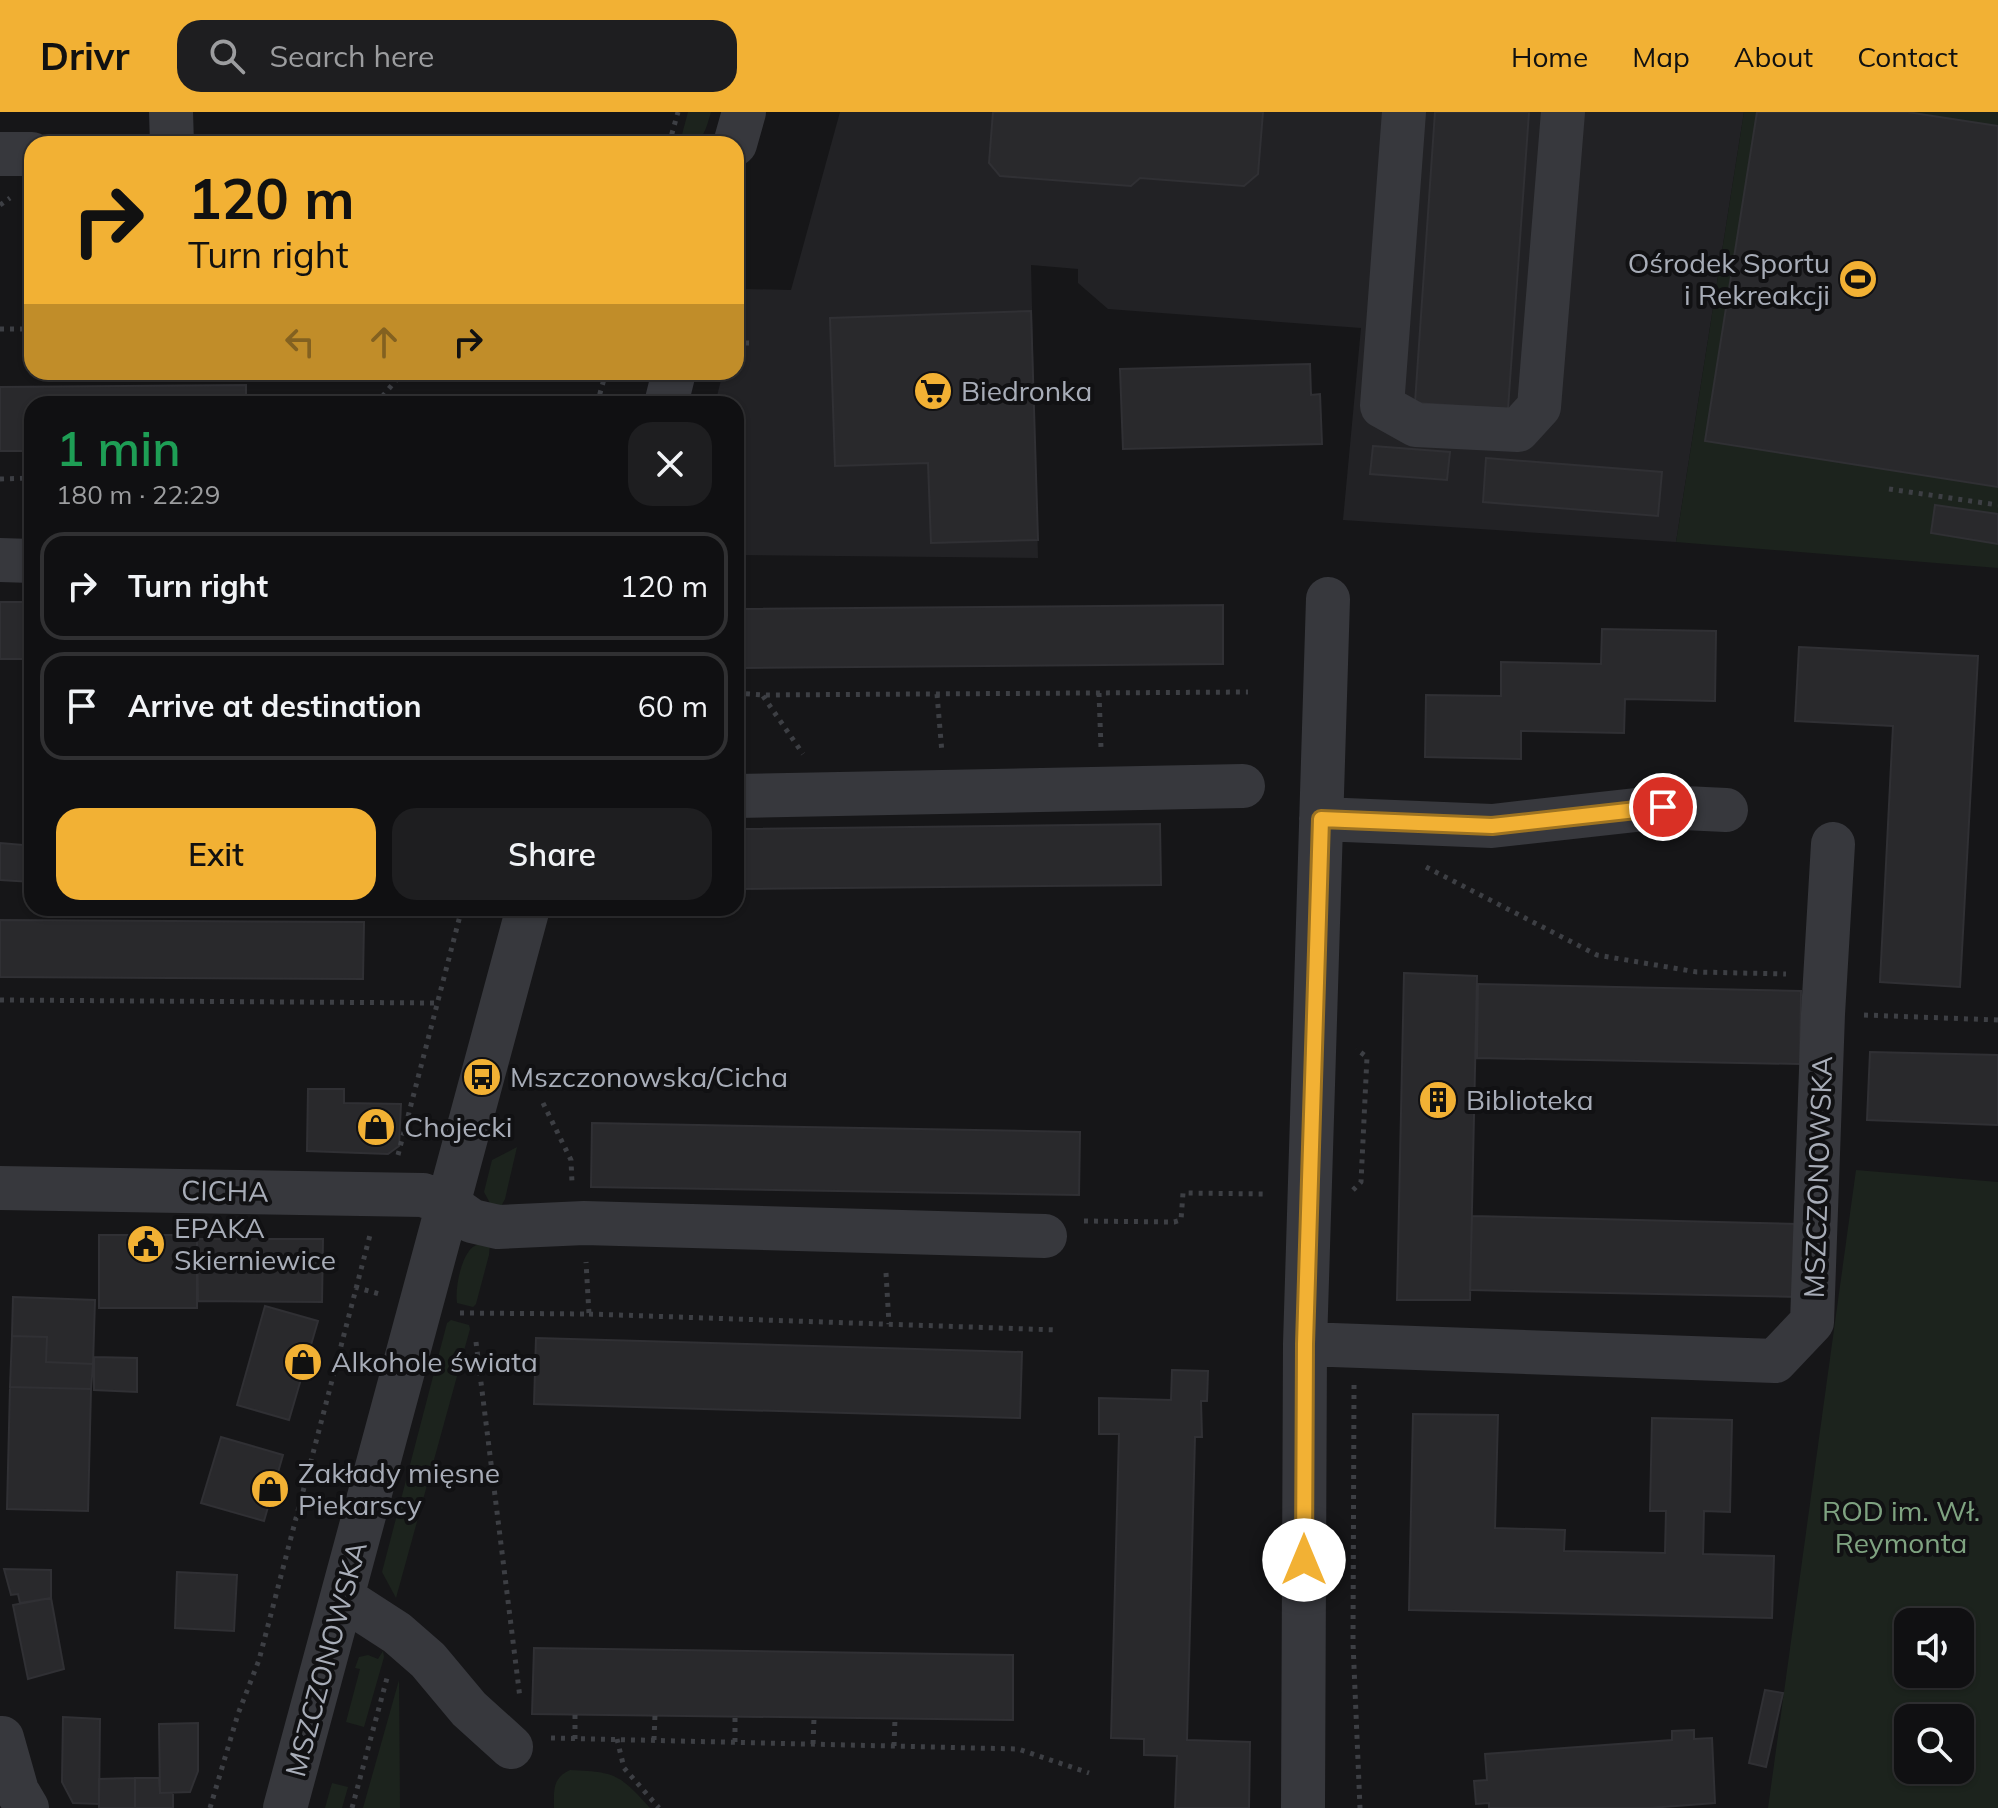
<!DOCTYPE html>
<html lang="en">
<head>
<meta charset="utf-8">
<style>
	body { margin:0; font-family:Mulish,sans-serif; background:#1e1e20; color:#f1f3f6; height:100vh; display:flex; flex-direction:column; font-size:30px; white-space:nowrap }
	* { box-sizing:border-box; margin:0 }
	p { font-size:26px; color:#9c9d9f }
	.icon { flex:none; width:44px; height:44px; fill:none; stroke:currentColor; stroke-width:2; stroke-linecap:round; stroke-linejoin:round }
	.map { position:relative; flex:1; overflow:hidden }
	.details { position:absolute; left:24px; top:284px; width:720px; height:520px; display:flex; flex-direction:column; background:#101012; border-radius:24px; box-shadow:0 2px 6px #0004,0 0 0 2px #303032 }
	.details>* { flex:none }
	.top-card { position:absolute; left:24px; top:24px; width:720px; height:244px; border-radius:24px; box-shadow:0 2px 6px #0004,0 0 0 2px #303032; background:#f2b134; color:#111; overflow:hidden }
	.tools { position:absolute; left:1894px; top:1496px; display:grid; gap:16px }
	.tools a { display:grid; place-items:center; width:80px; height:80px; border-radius:16px; background:#101012; box-shadow:0 2px 6px #0004,0 0 0 2px #303032; font-size:40px }
	.pin { position:absolute; display:grid; place-items:center; width:68px; height:68px; color:#fff; margin:-34px; border:4px solid #fff; border-radius:50%; box-shadow:0 2px 8px #0007 }
	.me { position:absolute; width:88px; margin:-44px; rotate:0deg; stroke-linejoin:round; filter:drop-shadow(0 0 6px #0008) }
	.turn { display:flex; align-items:center; gap:28px; height:168px; padding:0 32px; font-size:36px }
	.turn .icon { width:104px; height:104px; stroke-width:2.5 }
	.turn b { display:block; font-size:56px; line-height:68px }
	.lanes { display:flex; align-items:center; height:76px; padding:0 32px; background:#0003; justify-content:center; gap:40px; direction:ltr }
	.lanes .off { opacity:.35 }
	.round { display:grid; place-items:center; flex:none; width:84px; height:84px; border-radius:24px; background:#1e1e20 }
	.head { display:flex; align-items:center; justify-content:space-between; height:136px; padding:0 32px }
	h1 { font-size:48px; font-weight:600; line-height:60px; color:#1e9e55 }
	.cta { display:flex; gap:16px; margin-top:auto; padding:16px 32px }
	.cta a { flex:1; height:92px; border-radius:24px; background:#f2b134; color:#111; font-size:32px; font-weight:600; line-height:92px; text-align:center }
	.cta a+a { background:#1e1e20; color:#f1f3f6 }
	ul { padding:0; list-style:none }
	li { display:flex; align-items:center; gap:24px; height:108px; margin:0 16px 12px; padding:0 16px; border:4px solid #303032; border-radius:24px }
	li div { flex:1 }
	li b { display:block; font-size:30px }
	li em { font-style:normal }
	header { display:flex; align-items:center; gap:48px; box-sizing:border-box; height:112px; padding:0 40px; background:#f2b134; color:#111 }
	header strong { font-size:38px }
	nav { display:flex; gap:44px; margin-inline-start:auto; font-size:28px }
	.search { width:560px; height:72px; background:#1e1e20; display:flex; align-items:center; gap:20px; box-sizing:border-box; padding:0 28px; border-radius:24px; color:#9c9d9f; font-size:30px }
	.map>svg:first-child { display:block }
</style>
</head>
<body>
<header>
<strong>Drivr</strong>
<div class="search"><svg class="icon" aria-label="search" viewBox="0 0 24 24"><circle cx="10" cy="10" r="6"/><path d="M15 15l6 6"/></svg>Search here</div>
<nav><a>Home</a><a>Map</a><a>About</a><a>Contact</a></nav>
</header>
<div class="map">
<svg width="1998" height="1696" viewBox="0 0 1998 1696">
	<rect width="100%" height="100%" fill="#161618"/>
	<path fill="#222225" d="M840,0H1744L1676,430L1343,408L1361,216L1108,197L1078,171V157L1031,153L1038,446L736,443V292H715L723,260H736V211L745,177L791,178Z"/>
	<path fill="#1c231d" fill-rule="evenodd" d="M688,0H711C705,20 703,34 680,30Z
		M1744,0H1998V456L1676,430Z
		M517,1035L505,1087L499,1098L492,1095L484,1080L492,1048Z
		M1856,1058L1998,1070V1696H1768ZM1960,1510V1562H1908V1510ZM1960,1606V1658H1908V1606Z
		M486,1130L490,1131L489,1143L476,1192L473,1195L457,1191C455,1177 460,1151 469,1139C473,1133 480,1132 486,1130Z
		M451,1208L469,1213L470,1217L396,1486L382,1460L447,1211Z
		M383,1539L384,1545L364,1615L346,1610L360,1557L355,1556L359,1545L368,1543L378,1547Z
		M399,1568L400,1696H363Z
		M570,1658C616,1660 619,1662 650,1696H554C554,1679 552,1666 570,1658Z
		M332,1671L348,1675L342,1696H325Z"/>
	<path fill="#29292c" stroke="#303034" stroke-width="2" d="M993,0H1263L1258,62L1244,74L1140,66L1131,74L1000,64L989,51Z
		M1435,0H1529L1508,297L1415,291Z
		M1757,0H1907L1998,14V375L1705,329Z
		M1031,199L1038,428L931,431L928,351L835,354L830,206Z
		M1310,252L1311,283L1320,282L1322,332L1123,337L1120,257Z
		M246,273V292H32V339H0V275Z
		M1373,334L1450,340L1447,368L1370,362Z
		M1486,346L1662,360L1658,404L1483,390Z
		M1935,393L1998,402V432L1931,421Z
		M0,490H32V547H0Z
		M1223,493V552L742,556L741,497Z
		M1602,517L1716,519L1715,589L1625,587L1624,621L1521,619V647L1425,645L1426,583L1501,584V550L1601,552Z
		M1799,535L1978,544L1960,875L1880,870L1893,614L1795,609Z
		M28,644H32V770L0,768V731L23,733Z
		M1160,712L1161,773L736,777V717Z
		M0,808L364,810L363,867L0,865Z
		M1404,861L1477,864L1470,1188H1397Z
		M1478,872L1801,879L1800,952L1477,946Z
		M1870,940L1998,943V1013L1867,1008Z
		M308,977H344V991L401,992L399,1034L388,1042L307,1039Z
		M592,1011L1080,1020L1079,1083L591,1075Z
		M1472,1104L1798,1112V1185L1470,1178Z
		M99,1123H197V1196H99Z
		M197,1127H323L322,1190L198,1189Z
		M13,1185L95,1188L93,1252L46,1250L47,1225L12,1224Z
		M265,1194L318,1209L289,1308L237,1293Z
		M12,1224L47,1225L46,1250L93,1252L91,1277L10,1275Z
		M536,1226L1022,1240L1020,1306L534,1292Z
		M94,1245L137,1246V1280L94,1278Z
		M1172,1258L1208,1259L1207,1289H1201L1202,1325H1195L1187,1628L1250,1630L1249,1696H1175L1177,1644L1144,1643V1627L1111,1626L1119,1322H1099V1286L1171,1288Z
		M10,1275L91,1277L88,1399L7,1397Z
		M1413,1302L1498,1303L1495,1416L1565,1418L1564,1439L1665,1441L1666,1399H1650L1652,1306L1732,1308L1730,1400L1704,1399L1703,1442L1774,1444L1772,1506L1409,1498Z
		M221,1325L283,1343L264,1409L201,1391Z
		M4,1457L51,1458V1486L20,1491L18,1482L11,1483Z
		M177,1460L237,1463L234,1519L175,1516Z
		M51,1486L64,1557L28,1567L13,1493Z
		M534,1536L1013,1543V1608L532,1602Z
		M1765,1578L1783,1581L1766,1655L1749,1651Z
		M63,1605L100,1607L99,1692L73,1691L62,1670Z
		M198,1611V1659L190,1680L160,1681L159,1612Z
		M1694,1618V1627L1712,1626L1715,1691L1650,1696H1489V1691L1476,1692L1474,1669L1487,1668L1485,1642L1672,1628V1619Z
		M135,1666V1696H99V1667Z
		M135,1666H159L160,1681H173V1696H135Z"/>
	<g fill="none" stroke-linecap="round" stroke-linejoin="round">
		<path stroke="#3d3f44" stroke-width="5" stroke-dasharray="4 6" stroke-linecap="butt" d="M669,32L678,0
			M0,93L10,86
			M0,217H32
			M736,231H749
			M376,292L403,260
			M597,292L606,260
			M0,367L32,366
			M1889,377L1998,393
			M736,581L762,583L1248,580
			M1099,581L1101,636
			M937,582L942,641
			M763,584L803,642
			M1426,755L1597,843L1697,860L1786,862
			M0,888L437,891
			M1864,903L1998,908
			M543,991L571,1048L572,1071
			M398,1043L462,796
			M1353,1078L1361,1070L1367,945L1356,937
			M1084,1109L1174,1110L1181,1108L1183,1081L1268,1082
			M886,1161L889,1212
			M355,1175L383,1183
			M460,1201L589,1202L586,1150
			M589,1202L1057,1218
			M476,1230L520,1586
			M1354,1273L1353,1531L1360,1696
			M575,1603V1627
			M551,1626L1018,1637L1089,1661
			M617,1627L624,1656L659,1696
			M654,1628L655,1603
			M735,1630V1605
			M813,1632L814,1606
			M894,1634L895,1607
			M210,1696L238,1602L259,1548L370,1123
			M352,1696L387,1566"/>
		<path stroke="#37383d" stroke-width="44" d="M171,0L172,32
			M1404,0L1382,294L1416,313L1518,318L1539,295L1563,0
			M735,32L744,0
			M0,42H32
			M666,292L674,260
			M0,448L32,449
			M736,684L1243,674
			M1321,707L1492,714L1663,695L1726,698
			M0,1076L423,1083L448,1092L472,1109L498,1115L584,1111L1045,1124
			M1305,1232L1775,1249L1812,1210L1823,902L1833,732
			M343,1486L397,1521L428,1548L469,1597L511,1635
			M0,1626H2L17,1679L27,1696
			M285,1696L528,796
			M1303,1696L1305,1232L1328,487"/>
	</g>
	<g fill="none" stroke-linecap="round" stroke-linejoin="round">
		<defs>
			<path id="route" d="M1304,1448L1305,1232L1321,707L1492,714L1663,695"/>
		</defs>
		<use href="#route" stroke="#9d7322" stroke-width="20"/>
		<use href="#route" stroke="#f2b134" stroke-width="14"/>
	</g>
	<defs>
		<symbol id="stadium-disc" viewBox="-11 -11 22 22"><circle r="9.5" fill="#f2b134" stroke="#111113"/><path d="M0-5a6.5 5 0 1 0 0 10a6.5 5 0 1 0 0-10ZM-3.5-1.8h7v3.6h-7Z" fill="#111"/></symbol>
		<symbol id="supermarket-disc" viewBox="-11 -11 22 22"><circle r="9.5" fill="#f2b134" stroke="#111113"/><path d="M-6-5.5h2.5l.6 2H6L4.5 2H-2.5L-4.4-4H-6ZM-1.5 3.2a1.3 1.3 0 1 0 .1 0ZM3 3.2a1.3 1.3 0 1 0 .1 0Z" fill="#111"/></symbol>
		<symbol id="bus-disc" viewBox="-11 -11 22 22"><circle r="9.5" fill="#f2b134" stroke="#111113"/><path d="M-5-6H5V4H4V6H2V4H-2V6H-4V4H-5ZM-3.5-4V0h7V-4ZM-3.5 1.2v1.5H-2V1.2ZM2 1.2v1.5H3.5V1.2Z" fill="#111"/></symbol>
		<symbol id="building-disc" viewBox="-11 -11 22 22"><circle r="9.5" fill="#f2b134" stroke="#111113"/><path d="M-4-6H4V6H1V3H-1V6H-4ZM-2.5-4.3h1.7v1.8h-1.7ZM.8-4.3h1.7v1.8H.8ZM-2.5-1h1.7V.8h-1.7ZM.8-1h1.7V.8H.8Z" fill="#111"/></symbol>
		<symbol id="shop-disc" viewBox="-11 -11 22 22"><circle r="9.5" fill="#f2b134" stroke="#111113"/><path d="M-5-2.5h2.3a2.7 3.5 0 0 1 5.4 0H5L5.5 6h-11ZM-1.5-2.5h3a1.5 2.3 0 0 0-3 0Z" fill="#111"/></symbol>
		<symbol id="civic-disc" viewBox="-11 -11 22 22"><circle r="9.5" fill="#f2b134" stroke="#111113"/><path d="M-.6-6.5H3V-4.5H.6V-3L4-1V1h2V6H-6V1h2V-1L-.6-3ZM-1.2 2.5V6h2.4V2.5Z" fill="#111"/></symbol>
	</defs>
	<g fill-rule="evenodd">
		<use href="#stadium-disc" x="1836" y="145" width="44" height="44"/>
		<use href="#supermarket-disc" x="911" y="257" width="44" height="44"/>
		<use href="#bus-disc" x="460" y="943" width="44" height="44"/>
		<use href="#building-disc" x="1416" y="966" width="44" height="44"/>
		<use href="#shop-disc" x="354" y="993" width="44" height="44"/>
		<use href="#civic-disc" x="124" y="1110" width="44" height="44"/>
		<use href="#shop-disc" x="281" y="1228" width="44" height="44"/>
		<use href="#shop-disc" x="248" y="1355" width="44" height="44"/>
	</g>
	<g text-anchor="middle" stroke-width="8" stroke-linejoin="round" paint-order="stroke">
		<g font-size="28" fill="#a8adb8" stroke="#111113" text-anchor="start">
			<text x="1830" y="161" text-anchor="end">Ośrodek Sportu<tspan x="1830" dy="32">i Rekreakcji</tspan></text>
			<text x="961" y="289">Biedronka</text>
			<text x="510" y="975">Mszczonowska/Cicha</text>
			<text x="1466" y="998">Biblioteka</text>
			<text x="404" y="1025">Chojecki</text>
			<text x="174" y="1126">EPAKA<tspan x="174" dy="32">Skierniewice</tspan></text>
			<text x="331" y="1260">Alkohole świata</text>
			<text x="298" y="1371">Zakłady mięsne<tspan x="298" dy="32">Piekarscy</tspan></text>
		</g>
		<g font-size="28" fill="#a8adb8" stroke="#111113">
			<text transform="translate(1818 1065) rotate(-88)" y="10">MSZCZONOWSKA</text>
			<text transform="translate(225 1079) rotate(1)" y="10">CICHA</text>
			<text transform="translate(326 1547) rotate(-75)" y="10">MSZCZONOWSKA</text>
		</g>
		<g font-size="28" fill="#7fa381" stroke="#111113">
			<text x="1901" y="1409">ROD im. Wł.<tspan x="1901" dy="32">Reymonta</tspan></text>
		</g>
	</g>
</svg>
<div class="tools">
<a><svg class="icon" aria-label="sound" viewBox="0 0 24 24"><path d="M4 9h4l5-4v14l-5-4H4zM17 9q2 3 0 6"/></svg></a>
<a><svg class="icon" aria-label="search" viewBox="0 0 24 24"><circle cx="10" cy="10" r="6"/><path d="M15 15l6 6"/></svg></a>
</div>
<div class="pin" style="left:1663px;top:695px;background:#d93025"><svg class="icon" aria-label="arrive" viewBox="0 0 24 24"><path d="M6 21V4h12l-3 4 3 4H6"/></svg></div>
<svg class="me" style="left:1304px;top:1448px" viewBox="-20 -20 40 40"><circle r="19" fill="#fff"/><path d="M0-13L10 11 0 6-10 11z" fill="#f2b134"/></svg>
<div class="top-card">
<div class="turn"><svg class="icon" aria-label="right" viewBox="0 0 24 24"><path d="M7 20v-9h11M14 6l5 5-5 5"/></svg><div><b>120 m</b>Turn right</div></div>
<div class="lanes"><svg class="icon off" aria-label="left" viewBox="0 0 24 24"><path d="M17 20v-9H6M10 6l-5 5 5 5"/></svg><svg class="icon off" aria-label="ahead" viewBox="0 0 24 24"><path d="M12 20V5M6 11l6-6 6 6"/></svg><svg class="icon" aria-label="right" viewBox="0 0 24 24"><path d="M7 20v-9h11M14 6l5 5-5 5"/></svg></div>
</div>
<section class="details">
<div class="head"><div><h1>1 min</h1><p>180 m · 22:29</p></div><a class="round"><svg class="icon" aria-label="close" viewBox="0 0 24 24"><path d="M6 6l12 12M18 6L6 18"/></svg></a></div>
<ul>
<li><svg class="icon" aria-label="right" viewBox="0 0 24 24"><path d="M7 20v-9h11M14 6l5 5-5 5"/></svg><div><b>Turn right</b></div><em>120 m</em></li>
<li><svg class="icon" aria-label="arrive" viewBox="0 0 24 24"><path d="M6 21V4h12l-3 4 3 4H6"/></svg><div><b>Arrive at destination</b></div><em>60 m</em></li>
</ul>
<div class="cta"><a>Exit</a><a>Share</a></div>
</section>
</div>
</body>
</html>
